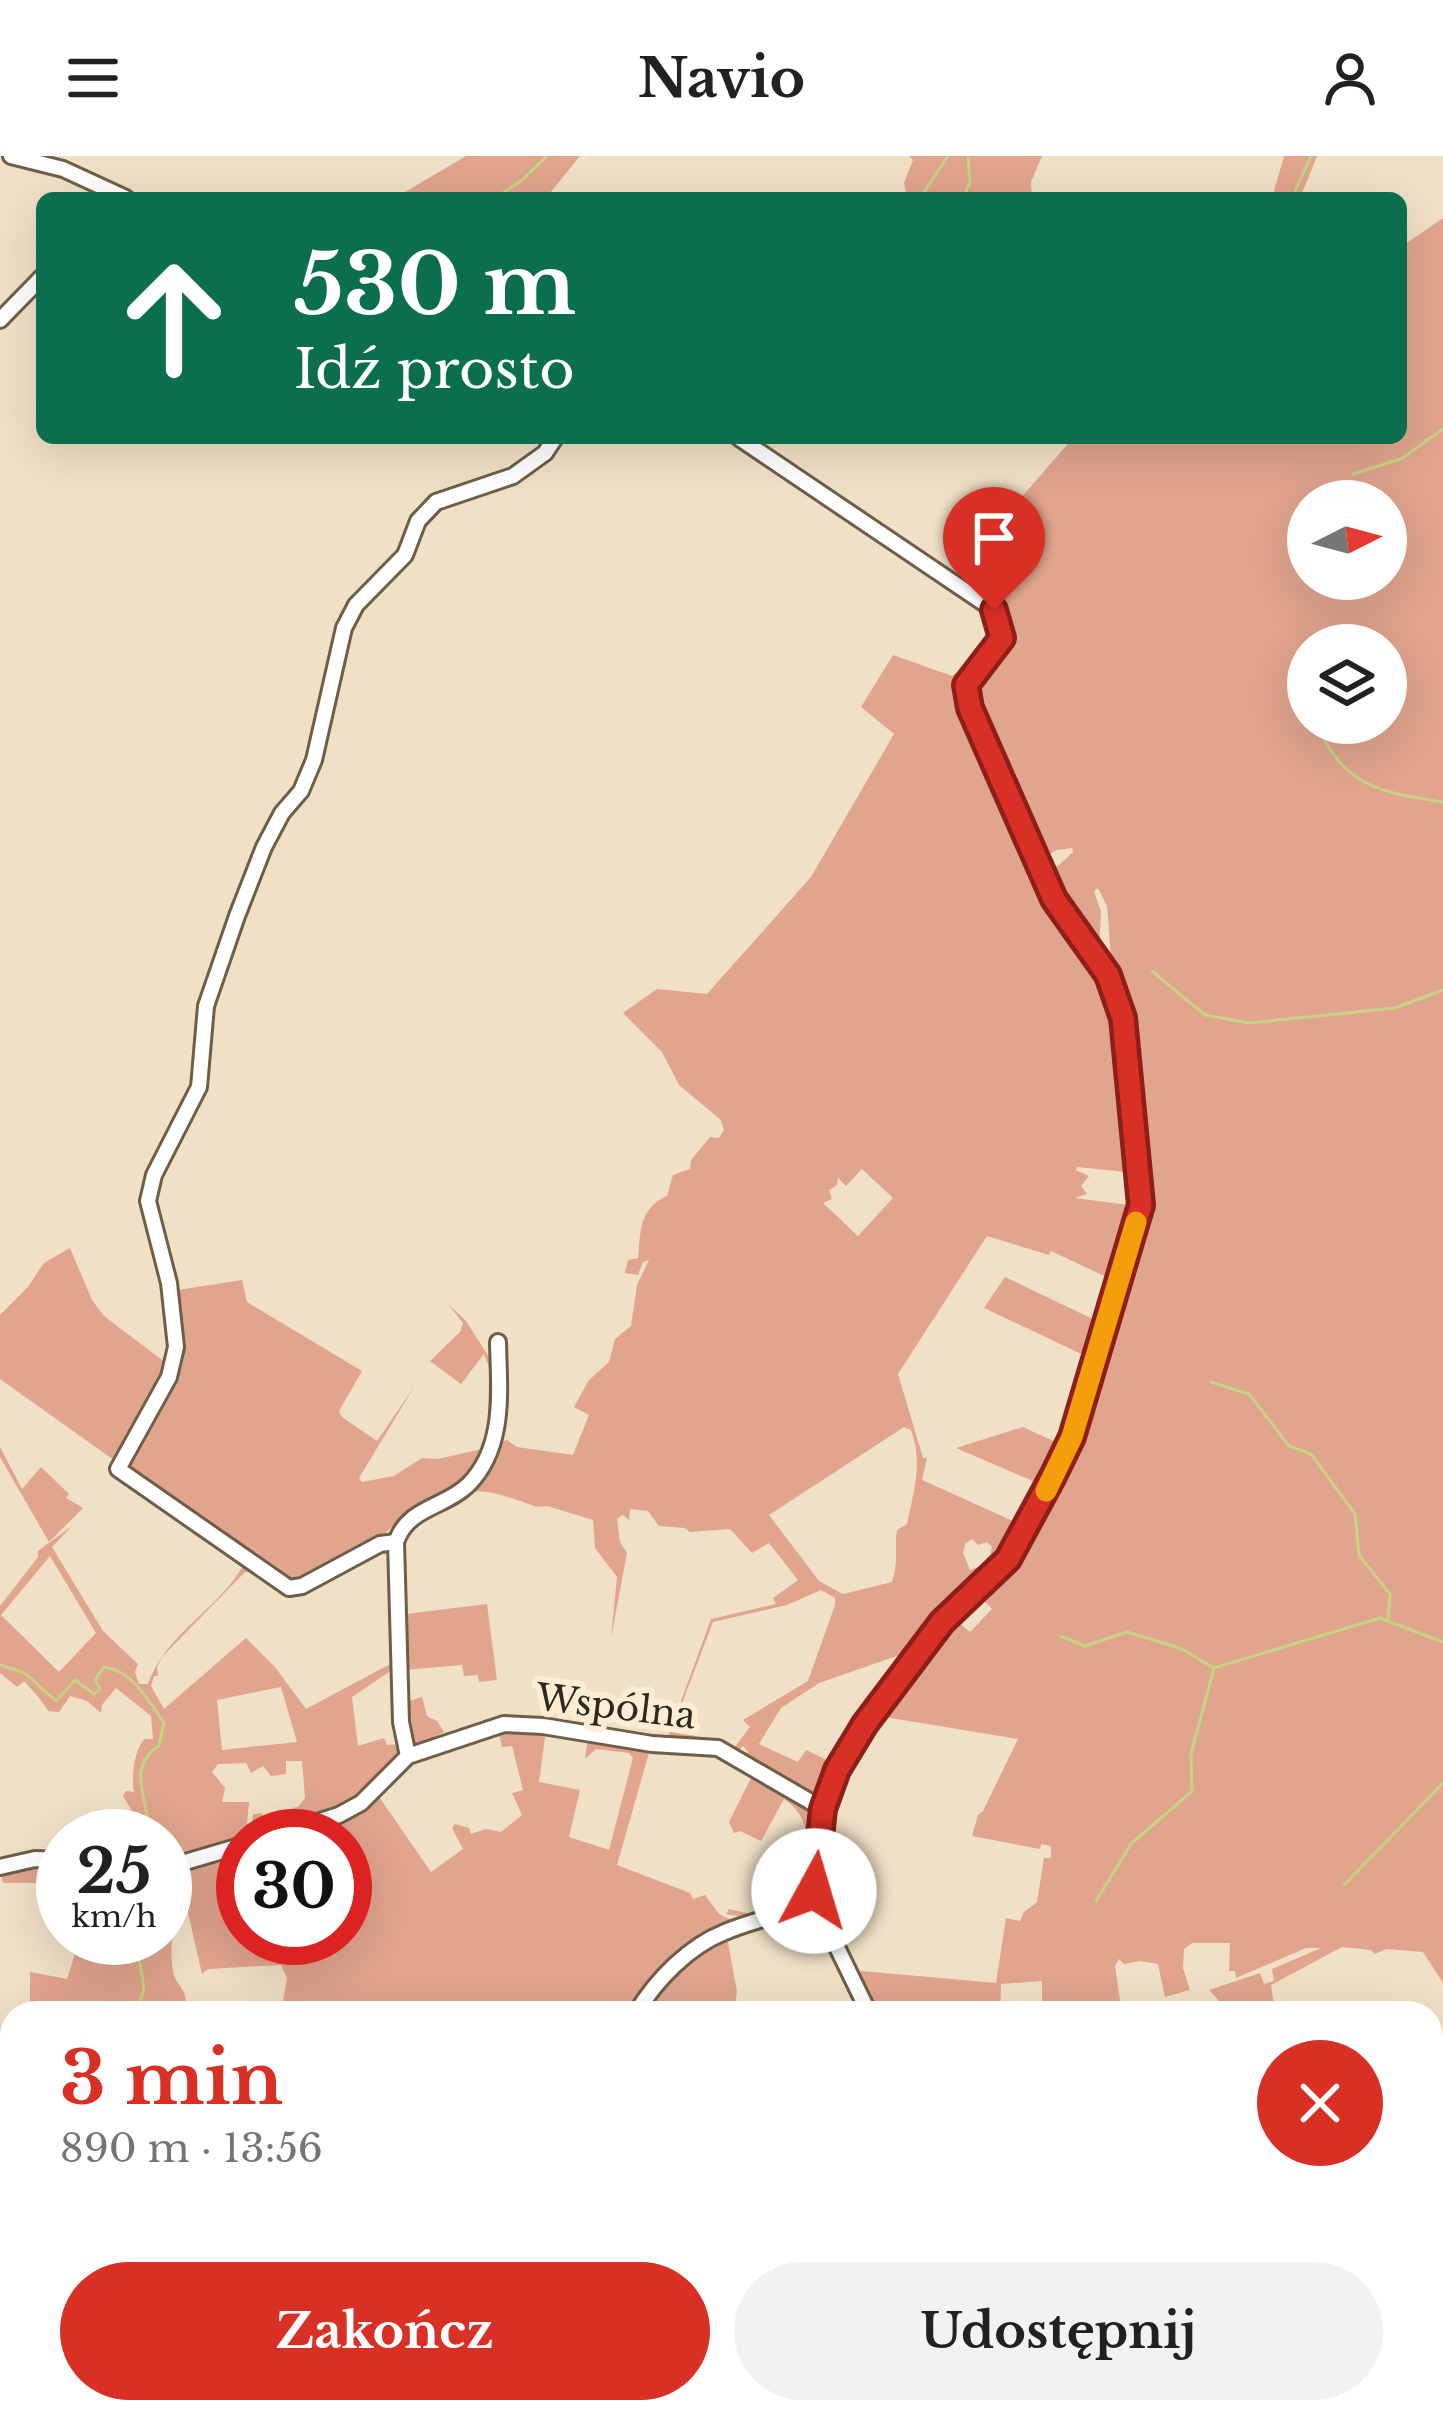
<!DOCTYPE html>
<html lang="pl">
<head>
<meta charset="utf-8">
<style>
	body { margin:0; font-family:"Libre Baskerville",serif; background:#f2f2f2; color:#202124; height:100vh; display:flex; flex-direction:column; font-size:45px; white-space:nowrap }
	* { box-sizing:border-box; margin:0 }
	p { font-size:39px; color:#757577 }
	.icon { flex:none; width:66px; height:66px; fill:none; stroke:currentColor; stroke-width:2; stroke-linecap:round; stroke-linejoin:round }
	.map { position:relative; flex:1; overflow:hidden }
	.side { position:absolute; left:0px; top:1845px; width:1443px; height:423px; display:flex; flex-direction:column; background:#fff; border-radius:36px 36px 0 0; box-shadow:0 12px 48px #0002 }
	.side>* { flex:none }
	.hud { position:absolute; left:36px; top:36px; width:1371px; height:252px; border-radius:18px; box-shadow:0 12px 48px #0002; background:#0b6e4f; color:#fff; overflow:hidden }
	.needle { width:78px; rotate:84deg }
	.fabs { position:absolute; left:1287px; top:324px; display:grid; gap:24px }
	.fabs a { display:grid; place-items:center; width:120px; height:120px; border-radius:50%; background:#fff; box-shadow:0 12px 48px #0002; font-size:60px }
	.speed { position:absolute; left:36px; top:1653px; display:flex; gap:24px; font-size:60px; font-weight:700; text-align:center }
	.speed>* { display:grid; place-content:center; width:156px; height:156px; border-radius:50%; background:#fff; box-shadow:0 12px 48px #0002; line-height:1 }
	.speed small { font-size:30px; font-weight:400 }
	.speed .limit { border:18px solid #d22; background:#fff; color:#111 }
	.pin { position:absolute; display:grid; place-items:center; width:102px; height:102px; color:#fff; margin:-123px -51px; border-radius:50% 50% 50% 0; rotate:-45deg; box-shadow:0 0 12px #0007 }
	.pin .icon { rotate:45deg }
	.me { position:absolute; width:132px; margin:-66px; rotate:6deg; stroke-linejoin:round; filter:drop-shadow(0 0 9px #0008) }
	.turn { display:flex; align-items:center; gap:42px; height:252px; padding:0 60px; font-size:54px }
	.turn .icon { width:156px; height:156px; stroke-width:2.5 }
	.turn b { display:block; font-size:84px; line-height:102px }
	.round { display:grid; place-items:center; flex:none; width:126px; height:126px; border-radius:63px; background:#f2f2f2 }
	.overview { display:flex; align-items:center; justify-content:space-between; height:204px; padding:0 60px }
	h1 { font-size:72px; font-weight:700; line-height:90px; color:#d93025 }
	.cta { display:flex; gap:24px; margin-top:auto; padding:24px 60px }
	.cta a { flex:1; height:138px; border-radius:72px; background:#d93025; color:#fff; font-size:48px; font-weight:700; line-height:138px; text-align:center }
	.cta a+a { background:#f2f2f2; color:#202124 }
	header { display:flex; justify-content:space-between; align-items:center; height:156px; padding:0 60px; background:#fff; font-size:54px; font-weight:700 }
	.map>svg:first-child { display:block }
</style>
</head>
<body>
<header><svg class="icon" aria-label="menu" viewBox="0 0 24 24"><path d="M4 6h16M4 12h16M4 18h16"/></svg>Navio<svg class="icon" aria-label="person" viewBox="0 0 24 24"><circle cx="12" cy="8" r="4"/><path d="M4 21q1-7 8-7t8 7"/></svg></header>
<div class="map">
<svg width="1443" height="2266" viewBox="0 0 1443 2266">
	<rect width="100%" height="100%" fill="#f0e0c6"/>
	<path fill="#e1a48d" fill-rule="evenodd" d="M466,0H580L546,42H395Z
		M909,0H1042L1031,26L1032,42H907L904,27L913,4Z
		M1284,0H1317L1300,42H1272Z
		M1443,62V1827L1423,1796L1386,1793L1375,1798L1371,1794L1342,1791L1271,1829L1274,1849L1263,1857H1230L1209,1834L1260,1817L1264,1828L1274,1825L1272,1813L1321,1792H1306L1236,1822L1235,1815H1229L1230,1787H1192L1184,1793L1183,1812L1190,1834L1165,1841L1158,1808L1140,1805L1124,1808L1119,1803L1115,1810L1122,1857H1042V1825L1001,1828L1000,1857H874L857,1820L861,1815L996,1827L1006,1762L1020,1765L1024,1756L1037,1746L1044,1702H1051V1690L1041,1688L1040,1693L972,1680L978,1659L983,1655L1018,1583L879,1560C885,1529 931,1485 952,1461L970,1476L992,1453L978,1438L986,1426L1007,1410L1024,1386L1080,1270L1143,1051L1141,1033L1130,1026L1126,1016L1077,1011L1076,1014L1089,1020L1081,1030L1087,1038L1075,1042L1136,1050L1117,1126L1051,1095L1049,1099L987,1080L898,1218L923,1302H927L922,1324L1022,1369L1005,1397L996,1393L990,1401L992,1391L987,1386L978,1389L972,1383L965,1388L963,1397L970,1414L986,1408L990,1417C927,1471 855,1558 828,1637C806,1646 760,1612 739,1600L742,1596L749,1597L743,1590L738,1595L734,1592L750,1571L743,1564L808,1525L835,1449V1442L821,1434L787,1449L713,1466L671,1576L725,1585L722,1590L668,1581L711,1463L776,1448L773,1442L798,1424L769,1387L752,1397L730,1373L690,1376L685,1372L659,1370L648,1355L630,1353L629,1364L623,1359L617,1363L620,1386L627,1397L611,1482L617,1421L595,1392L593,1364L547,1350L538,1351C520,1346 490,1332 471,1336C450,1341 417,1359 405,1377L406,1458L487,1448L497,1524L479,1526L478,1519L464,1520L462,1509L404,1514L402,1377L425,1354L468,1331L495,1288L507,1284L517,1291L573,1299L589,1259L574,1251L589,1224L609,1206L615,1183L631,1170L637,1129L649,1104L643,1106L638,1119L625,1117L628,1104L638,1102C641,1076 638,1053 667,1040L673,1019L690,1013L691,1004L710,981L719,982L724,974L721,964L679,929L662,896L623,857L657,833L707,838L811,721L894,578L861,551L893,499L952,520L1015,472L958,414L1073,282H1401V91ZM1308,345H1386V423H1308ZM1308,489H1386V567H1308ZM1072,692L1073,696L1058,710L1046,713V720L1094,794L1099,792L1101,756L1094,735L1098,732L1107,750L1113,829C1091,810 1042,735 1036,705L1057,694ZM862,1013L893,1042L858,1080L823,1047L832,1043L829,1034L837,1029L838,1022L846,1030ZM904,1271L911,1274C923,1307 914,1334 907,1368L897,1374C894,1395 899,1403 892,1426L843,1438L819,1425L769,1359ZM911,1495L847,1583L841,1585L831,1606L806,1594L798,1606L759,1588L781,1552L819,1527Z
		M70,1092L92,1144L104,1160L170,1210L118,1307L0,1223V1159L27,1132L44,1107Z
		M1005,1121L1101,1167L1092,1203L984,1152Z
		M242,1124L247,1146L362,1215L339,1255L342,1261L377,1285L414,1231L359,1322L362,1326L394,1320L422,1302L438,1303L482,1293L487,1285L493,1221L484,1198L461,1228L430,1205L460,1176L463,1167L448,1148L466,1165L494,1209L490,1287L458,1330L411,1354L383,1379L304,1423H284L126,1313V1304L172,1220L178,1134Z
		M1023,1271L1064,1290L1042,1329L956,1292Z
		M0,1291L22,1333L41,1311L69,1338L66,1342L83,1352L49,1386L0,1301Z
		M72,1370L52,1391L103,1475L138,1508L135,1516L139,1528H148C166,1476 221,1453 245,1406L259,1415L245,1416L162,1501L157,1511L158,1520H154L151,1530L164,1553L246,1482L275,1511L306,1553L394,1506L392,1399L383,1392H390L395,1408L398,1510L352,1541L358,1590L384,1582L387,1589L401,1588L402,1603L363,1641L348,1650L263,1680H251L253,1658L261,1657L269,1665L289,1660L292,1652L298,1651L305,1642L302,1605H286V1618L271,1620L263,1610L251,1617L246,1607L218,1608L212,1616L225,1632L222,1646H249L246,1680L165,1706V1680H144L145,1669L140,1668L123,1640L126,1635L134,1636C131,1621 134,1593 145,1583H153L151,1560L116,1532L102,1549L101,1557L87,1545L70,1540L59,1556L48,1555C41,1543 33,1535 24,1525L17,1531L0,1517V1450L38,1401V1395ZM50,1400L96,1477L59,1516L1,1459ZM281,1531L297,1586L222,1594L217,1544Z
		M422,1541L427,1560L437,1565L444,1576L414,1592L408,1590L406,1546Z
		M546,1573L539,1626L580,1634L569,1681L609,1694L633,1602L629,1597L596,1593L585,1603L588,1581L650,1593L617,1709L690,1737L693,1743L705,1739L719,1758L738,1767C692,1788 651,1809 629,1857H281L287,1822L281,1809L208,1813L202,1818L182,1730C176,1756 167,1791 174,1819C178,1831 185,1832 186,1845L199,1847L206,1857H30V1816L67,1823L80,1782H165V1713L243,1692V1782H345V1680H289L377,1638L431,1716L463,1693L452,1672L455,1668L469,1672L471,1678L486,1673L501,1676L522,1659L512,1637L523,1634L512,1590L502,1591L498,1574Z
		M754,1616L808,1650L812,1657L809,1736L802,1745L757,1763L726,1758L729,1753L756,1759L794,1746C804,1708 821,1668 784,1643L761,1685L740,1675L734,1677L729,1666Z
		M63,1707V1779L50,1777L56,1727H3L0,1714Z
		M812,1749L816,1758L807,1763L805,1751L727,1781L737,1836L733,1857H637L649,1837L719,1780Z
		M1443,1993V2266H1207L1204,2256H1431V1996Z
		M0,2045L12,2084V2256H142L145,2266H0Z
		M369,2256H511L513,2266H363Z
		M570,2256H650L655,2266H556L557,2262Z"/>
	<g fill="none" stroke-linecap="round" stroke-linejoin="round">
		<path stroke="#c5d480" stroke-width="3" d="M495,42L521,25L547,0
			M920,42L948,0
			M963,42L970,27L968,0
			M1292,42L1311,0
			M1353,318L1401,303L1443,273
			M1305,542L1308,548
			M1316,567C1344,631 1379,636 1443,646
			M1152,815L1205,859L1249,867L1395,852L1443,834
			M1211,1226L1249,1238L1289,1290L1311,1298L1355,1358L1359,1399L1390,1438L1388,1465
			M1061,1480L1085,1490L1127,1476L1180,1492L1214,1512
			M0,1509L25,1517L56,1545L75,1524L94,1538L100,1533L95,1524L104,1511C132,1514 149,1545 164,1567L159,1590C123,1613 152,1647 148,1680
			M1344,1729L1443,1627
			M1096,1745L1131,1688L1192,1635L1191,1598L1214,1512L1380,1462L1443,1486
			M136,1857L144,1833L136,1782
			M1431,2046L1443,2045
			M0,2158L12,2161
			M61,2266L65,2256
			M419,2266L431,2256"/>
		<defs>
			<path id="street" d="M11,0L63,13L126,42
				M0,164L42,121
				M739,282L994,454L1002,482L966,529L970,552L1054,743L1108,819L1123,862L1141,1049L1072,1281L1030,1368L1008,1403L942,1466L865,1568L837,1614L823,1653L813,1742L869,1857
				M396,1386L380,1388L302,1430L289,1432L118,1313L169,1221L176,1191L169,1127L148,1045L154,1019L199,931L206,850L237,760L264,691L282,657L301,635L314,604L344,472L356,449L405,399L418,365L436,346L513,320L545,297L555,282
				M408,1600L401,1566L396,1386C408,1351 444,1352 468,1329C506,1291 499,1235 498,1186
				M273,1680L339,1659L361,1647L408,1600L504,1568L543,1570L652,1588L718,1592L823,1653
				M0,1711L35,1703L63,1704
				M165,1712L243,1689
				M636,1857C656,1824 689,1790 725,1776C755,1763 785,1760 813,1742
				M987,2256L990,2266
				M252,2266L263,2256"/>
		</defs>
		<use href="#street" stroke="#6d5e48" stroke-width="20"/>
		<use href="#street" stroke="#fff" stroke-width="14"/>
	</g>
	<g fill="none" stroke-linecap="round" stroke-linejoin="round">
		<defs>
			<path id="route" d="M814,1735L823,1653L837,1614L865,1568L942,1466L1008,1403L1053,1320L1072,1281L1141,1049L1123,862L1108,819L1054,743L970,552L966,529L1002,482L994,454"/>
		</defs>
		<use href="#route" stroke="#8d1f18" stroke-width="30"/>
		<use href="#route" stroke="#d93025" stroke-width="21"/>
		<path stroke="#f59e0b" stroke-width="21" d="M1046,1335L1072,1281L1136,1066"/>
	</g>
	<g text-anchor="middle" stroke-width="12" stroke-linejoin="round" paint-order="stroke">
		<g font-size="36" fill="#2e281e" stroke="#feedd3">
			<text transform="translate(616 1550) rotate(7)" y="13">Wspólna</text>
		</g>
	</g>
</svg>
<div class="fabs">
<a><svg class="needle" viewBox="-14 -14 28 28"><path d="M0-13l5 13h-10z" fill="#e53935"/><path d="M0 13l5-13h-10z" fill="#757577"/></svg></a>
<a><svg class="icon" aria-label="layers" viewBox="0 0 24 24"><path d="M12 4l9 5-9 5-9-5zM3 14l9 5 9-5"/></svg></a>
</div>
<div class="speed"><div>25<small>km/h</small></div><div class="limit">30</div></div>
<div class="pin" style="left:994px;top:454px;background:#d93025"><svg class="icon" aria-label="arrive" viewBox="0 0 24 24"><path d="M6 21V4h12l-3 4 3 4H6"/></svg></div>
<svg class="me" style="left:814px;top:1735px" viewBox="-20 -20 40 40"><circle r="19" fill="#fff"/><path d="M0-13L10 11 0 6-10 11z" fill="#d93025"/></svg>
<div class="hud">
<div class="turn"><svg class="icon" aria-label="ahead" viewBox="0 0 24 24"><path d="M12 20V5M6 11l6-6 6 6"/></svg><div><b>530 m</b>Idź prosto</div></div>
</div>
<section class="side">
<div class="overview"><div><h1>3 min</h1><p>890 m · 13:56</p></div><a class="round" style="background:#d93025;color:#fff"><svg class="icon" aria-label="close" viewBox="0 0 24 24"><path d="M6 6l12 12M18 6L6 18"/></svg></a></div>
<div class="cta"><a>Zakończ</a><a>Udostępnij</a></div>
</section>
</div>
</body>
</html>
